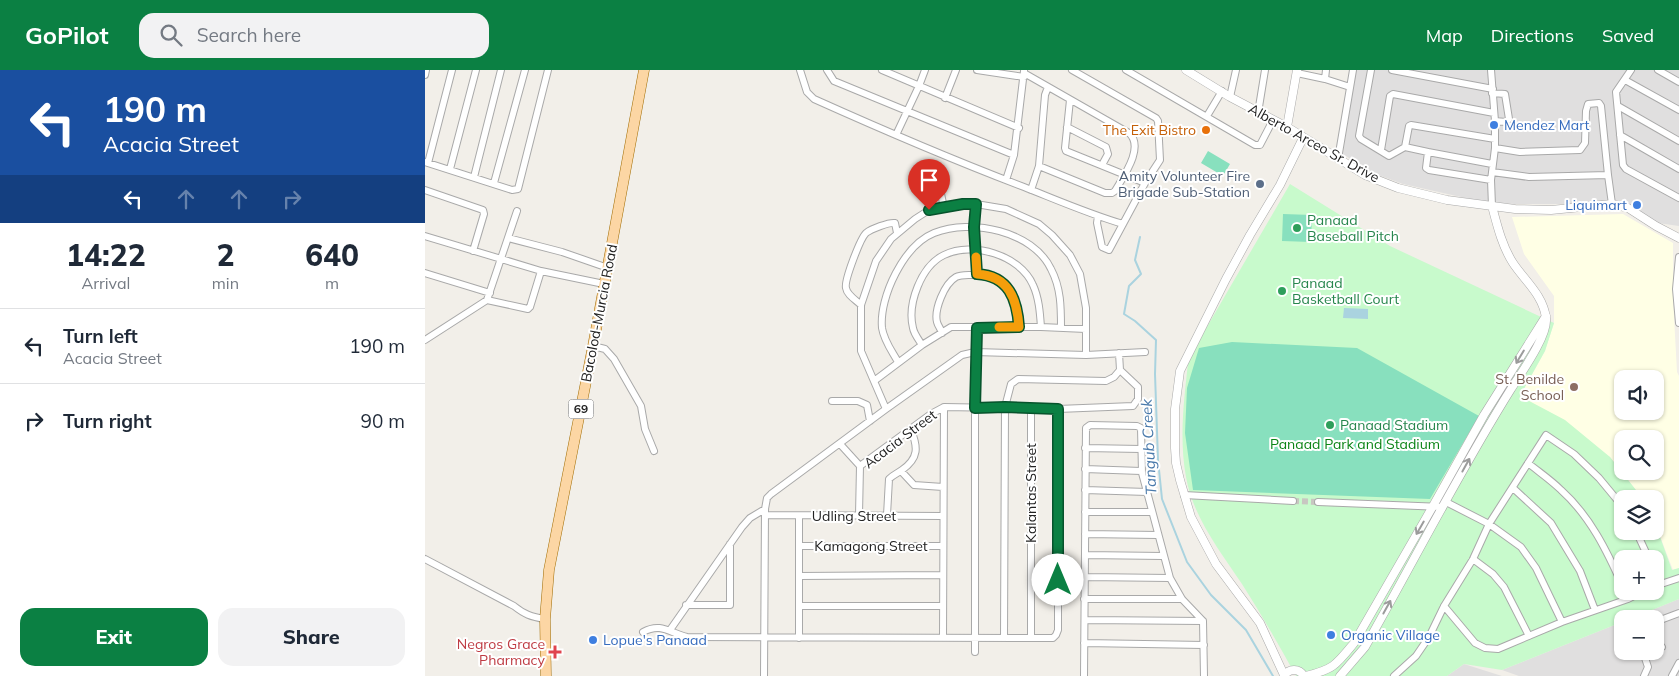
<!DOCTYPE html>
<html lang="en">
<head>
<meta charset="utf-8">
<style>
	body { margin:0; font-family:Mulish,sans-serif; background:#f2f2f3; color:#1f2937; height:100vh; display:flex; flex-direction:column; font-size:19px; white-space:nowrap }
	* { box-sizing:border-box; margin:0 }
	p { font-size:16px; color:#747a83 }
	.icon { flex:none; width:28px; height:28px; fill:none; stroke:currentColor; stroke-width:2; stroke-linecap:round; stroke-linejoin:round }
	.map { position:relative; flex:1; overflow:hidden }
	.drawer { display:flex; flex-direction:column; background:#fff; width:425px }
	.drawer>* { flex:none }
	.banner { background:#1a4fa0; color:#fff; overflow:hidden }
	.tools { position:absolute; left:1189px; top:300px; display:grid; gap:10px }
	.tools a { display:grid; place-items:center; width:50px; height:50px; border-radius:10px; background:#fff; box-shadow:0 1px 4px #0004; font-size:25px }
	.pin { position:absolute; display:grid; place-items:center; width:42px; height:42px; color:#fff; margin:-51px -21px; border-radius:50% 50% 50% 0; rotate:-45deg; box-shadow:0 0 5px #0007 }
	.pin .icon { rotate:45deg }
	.me { position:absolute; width:55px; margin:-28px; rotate:0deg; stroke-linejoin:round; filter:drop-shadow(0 0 4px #0008) }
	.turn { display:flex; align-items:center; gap:18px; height:105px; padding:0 20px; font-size:22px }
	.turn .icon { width:65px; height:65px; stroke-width:2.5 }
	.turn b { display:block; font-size:35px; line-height:42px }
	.lanes { display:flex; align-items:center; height:48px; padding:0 20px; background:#0003; justify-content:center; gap:25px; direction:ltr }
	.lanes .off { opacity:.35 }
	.eta { display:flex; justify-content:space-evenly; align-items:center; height:85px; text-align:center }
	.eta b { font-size:30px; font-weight:800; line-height:35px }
	.primary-button { display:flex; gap:10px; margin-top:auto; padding:10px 20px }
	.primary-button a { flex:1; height:58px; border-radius:15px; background:#0b8043; color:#fff; font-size:20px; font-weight:800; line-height:58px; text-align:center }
	.primary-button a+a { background:#f2f2f3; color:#1f2937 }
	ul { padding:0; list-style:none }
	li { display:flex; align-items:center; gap:15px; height:75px; padding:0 20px; border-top:1px solid #e0e1e3 }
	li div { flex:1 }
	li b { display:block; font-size:19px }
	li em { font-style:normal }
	header { display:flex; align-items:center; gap:30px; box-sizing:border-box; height:70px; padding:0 25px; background:#0b8043; color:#fff }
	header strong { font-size:24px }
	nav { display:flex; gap:28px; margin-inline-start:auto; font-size:18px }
	.search { width:350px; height:45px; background:#f2f2f3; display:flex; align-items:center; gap:12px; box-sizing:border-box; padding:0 18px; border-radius:15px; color:#747a83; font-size:19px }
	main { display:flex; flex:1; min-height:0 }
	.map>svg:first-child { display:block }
</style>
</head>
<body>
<header>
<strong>GoPilot</strong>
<div class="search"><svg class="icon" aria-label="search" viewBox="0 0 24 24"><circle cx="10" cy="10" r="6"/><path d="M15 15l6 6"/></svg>Search here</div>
<nav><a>Map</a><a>Directions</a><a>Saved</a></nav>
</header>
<main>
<section class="drawer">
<div class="banner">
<div class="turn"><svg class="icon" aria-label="left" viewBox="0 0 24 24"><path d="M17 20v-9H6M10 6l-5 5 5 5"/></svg><div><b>190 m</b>Acacia Street</div></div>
<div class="lanes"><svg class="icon" aria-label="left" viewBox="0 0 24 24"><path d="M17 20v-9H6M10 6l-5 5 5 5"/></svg><svg class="icon off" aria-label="ahead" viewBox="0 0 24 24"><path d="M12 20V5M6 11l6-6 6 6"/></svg><svg class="icon off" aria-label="ahead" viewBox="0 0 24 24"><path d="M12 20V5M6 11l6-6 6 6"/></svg><svg class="icon off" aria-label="right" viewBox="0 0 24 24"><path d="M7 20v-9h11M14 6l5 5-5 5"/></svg></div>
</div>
<div class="eta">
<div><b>14:22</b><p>Arrival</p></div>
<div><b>2</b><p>min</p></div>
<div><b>640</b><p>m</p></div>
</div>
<ul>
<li><svg class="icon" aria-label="left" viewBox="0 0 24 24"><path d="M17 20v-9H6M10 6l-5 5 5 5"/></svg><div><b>Turn left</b><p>Acacia Street</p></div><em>190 m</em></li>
<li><svg class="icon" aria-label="right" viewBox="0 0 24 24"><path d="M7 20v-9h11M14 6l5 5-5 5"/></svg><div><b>Turn right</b></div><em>90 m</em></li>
</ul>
<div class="primary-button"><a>Exit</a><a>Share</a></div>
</section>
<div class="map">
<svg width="1254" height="606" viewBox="0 0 1254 606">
	<rect width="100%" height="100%" fill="#f2efe9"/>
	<path fill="#e0dfdf" d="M931,0H1254V156L1226,152L1194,134H1089L1054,131L978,114L945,102L918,84Z
		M1254,529V606H1094L1077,600L1197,552L1198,581H1230V549H1205Z
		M1039,594L1077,606H1022Z"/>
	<path fill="#ffffe5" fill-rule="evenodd" d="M1198,144L1248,173V228L1252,302L1254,306V498L1248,500L1230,453V429H1218L1185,387L1095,326L1120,281L1129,253V226L1099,184L1087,147ZM1198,309H1230V341H1198ZM1198,369H1230V401H1198Z"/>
	<path fill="#c8facc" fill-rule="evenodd" d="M865,114L965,176L1129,253L1120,281L1095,326L1140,350L1185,387L1218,429H1198V461H1230V453L1247,500L1254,498V529L1205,549H1198L1197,552L1077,600L1039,594L1022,606H871C854,575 836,544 817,514C795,481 768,447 761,407C754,369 759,330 763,293L765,286ZM1198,489H1230V521H1198Z"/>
	<path fill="#88e0be" d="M783,81L805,94L798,106L776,93Z
		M858,144L887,145L886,172L857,171Z
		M807,272L932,278L1054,346L1005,429L768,420L760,363L762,318L774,278Z"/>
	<path fill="#aad3df" d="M919,238L943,239V249L918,248Z"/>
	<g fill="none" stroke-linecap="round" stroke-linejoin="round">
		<path stroke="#aad3df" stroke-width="2" d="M715,167L710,190L716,204L704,216L699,244L710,251L731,270L730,304L733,390L737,429L762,492L786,525L821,560L848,606"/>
		<path stroke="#c8c6c1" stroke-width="6" stroke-dasharray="6 3" stroke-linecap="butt" d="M868,431L893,432"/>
		<defs>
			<path id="minor" d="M375,0L382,22L389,29C458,60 528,90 599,117C632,130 664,144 698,154
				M402,0L409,11L589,85
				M457,0L594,58
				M552,0L599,7
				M647,0L731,48L733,51L735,90L720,113L684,180L677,177L672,153L673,146
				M701,0L830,75H835L848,50
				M946,0L934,66L936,69L964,86L980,77L1003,82L1001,98L1004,100L1066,110
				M967,0L1068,19
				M1066,0L1070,51V78L1066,110L1067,136
				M1206,0L1191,22L1198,95L1201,99L1254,128
				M1233,0L1254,12
				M599,3L704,63C720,77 698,107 690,121L687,123H680L614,96
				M872,3L900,9L925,17
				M0,5L1,0
				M900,9L901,0
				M1200,10L1254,40
				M1067,23L1080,24L1084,49L1081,52L1070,51
				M805,27L811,0
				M520,28L531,0
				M645,30L640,78L641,81L720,113
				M1193,36L1254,71
				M833,43L840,0
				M782,46L797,21
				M642,57L681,77L683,84L677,95
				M471,65L494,16L500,0
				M1195,65L1254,99
				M980,77L984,56L986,55L1070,69
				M956,80L965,26L968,24L1069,43
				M1003,82L1067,94
				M913,89L928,0
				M0,92L87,120L93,119L123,0
				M3,93L27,0
				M25,99L51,0
				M1067,102L1104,107L1183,105L1176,36L1174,33L1163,34L1161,41L1160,73L1155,80L1095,82L1070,78
				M1183,105L1187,134
				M49,107L76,0
				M581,110L589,85L599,1
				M69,113L100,0
				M514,114L519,138
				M0,120L58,140L59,144L48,181
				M606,120L614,96L620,25L623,17
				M551,134L549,157L552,205
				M0,166L116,201L179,214
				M83,168L137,182L183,198
				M1254,187L1251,219L1254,253
				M0,203L65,223
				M62,230L103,239L105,237L116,201
				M436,235C431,230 422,225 421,218C419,211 435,169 441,163C446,159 464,152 470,153L472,163
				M517,263C516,259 513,256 512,252C509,240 519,214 531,207C536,204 544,205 550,205C583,204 592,229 594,257
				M0,270L62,230L92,141
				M497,275C494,270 489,264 488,258C482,234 496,196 519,185C548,171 595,185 608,215C614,228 615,243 616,257
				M168,276L180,279L189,289L216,336L220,359L229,381
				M473,292C467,281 459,271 457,258C454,227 479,175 509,163C546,148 608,161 626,199C636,218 636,237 636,258
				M449,311L497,275L526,257H616L661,259
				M407,331H433L442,335L445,351
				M606,338V568
				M461,339L436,281V235L451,191L466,169L490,149L504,140L538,134H551L581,139L614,154L627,165L645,185L655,204L661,238V285
				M415,374L435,396
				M660,378L716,379
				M1103,393C1114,402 1126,410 1136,420C1165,446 1182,481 1198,517
				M660,399L716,401
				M476,401L489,415L518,417
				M1088,418L1126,453L1155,501L1170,540
				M660,420L722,422
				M759,425L868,431
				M893,432L1018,437
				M1021,432L1064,454L1096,477L1111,498L1137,552
				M660,442H727
				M340,445L518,446
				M434,445L435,396L506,344L519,337L633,339L708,336L713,329V317L695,300L694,283
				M462,445L464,409C468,405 473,403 477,400C494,388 493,377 486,360
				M374,446V568
				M1211,461L1224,489
				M660,464L733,465
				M374,476H518
				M660,485L738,486
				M0,489L89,536C99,544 106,547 120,549
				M1048,489L1068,504L1079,517L1104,566
				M1230,503L1235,514
				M374,506L517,505
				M660,507L745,508
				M1230,516L1254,508
				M1199,521L1203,529
				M659,529H757
				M261,535H305V474
				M374,536H518
				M1019,536L1050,573L1060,578L1073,579L1137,552L1203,529L1219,521
				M660,550L778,551
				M1230,552L1254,543
				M245,560L317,457L325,448L340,439
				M218,562C236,552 245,563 262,567L628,568L631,565L633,560V339
				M518,567L519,337
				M579,568L580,337L586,314L593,309L681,311L689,307L695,300
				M659,573L779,575
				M1230,580L1237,577
				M550,582V282L552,257
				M339,606L340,439L342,428L346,424L461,339L537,285L550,282L661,285L720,282
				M659,606L661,358L665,355L712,356L716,358L717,403L745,508L757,529L778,551L779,606
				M969,606L991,586L1004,567L1019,536L1048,489L1064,454L1121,365L1149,384L1174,408L1198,437
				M1219,606L1223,597L1219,585L1226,581
				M1247,606L1254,593"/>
			<path id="tertiary" d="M761,0L805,27L862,57L940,105L973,118L1022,130L1090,139L1126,140L1187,134L1203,138L1231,156L1254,168
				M862,57L872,0
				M859,605L835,553L791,494L766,447L755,410L751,393L750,378V339L755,301L801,209L825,165L855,115L878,68
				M859,606C864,598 874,598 879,606
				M881,606C909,599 911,595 929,573L1008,436L1059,345L1121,246
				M915,606L940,577C989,491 1034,402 1086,319C1096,303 1123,266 1121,248C1118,225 1100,211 1088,193C1077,176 1072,155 1067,136"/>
			<path id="primary" d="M121,606L120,549L124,500L168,276L219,0"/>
		</defs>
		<use href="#minor" stroke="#a9a9a9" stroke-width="8"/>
		<use href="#tertiary" stroke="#a9a9a9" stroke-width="9"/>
		<use href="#primary" stroke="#a06b00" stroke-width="11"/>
		<use href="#minor" stroke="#fff" stroke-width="6"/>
		<use href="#tertiary" stroke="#fff" stroke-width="8"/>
		<use href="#primary" stroke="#fcd6a4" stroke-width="10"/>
	</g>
	<defs><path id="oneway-shaft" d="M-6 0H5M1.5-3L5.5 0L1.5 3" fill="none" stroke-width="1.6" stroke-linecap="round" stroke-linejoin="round" transform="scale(1.25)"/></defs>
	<g stroke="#9c9c9c">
		<use href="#oneway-shaft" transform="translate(1095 287) rotate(121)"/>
		<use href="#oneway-shaft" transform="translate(1041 395) rotate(-61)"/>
		<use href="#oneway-shaft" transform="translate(995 458) rotate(120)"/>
		<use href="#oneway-shaft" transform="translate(962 537) rotate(-61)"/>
	</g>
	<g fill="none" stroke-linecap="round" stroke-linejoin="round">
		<defs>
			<path id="route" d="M504,140L538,134H551L549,157L552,204C584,206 592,229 594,257L552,258L550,338L580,337L633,339V510"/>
		</defs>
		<use href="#route" stroke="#07532c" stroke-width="12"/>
		<use href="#route" stroke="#0b8043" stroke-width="9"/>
		<path stroke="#f59e0b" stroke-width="9" d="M551,187L552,204C584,206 592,229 594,257H574"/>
	</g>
	<g fill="#3f7fe0" stroke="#fff" stroke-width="2">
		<circle cx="1069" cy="55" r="5"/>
		<circle cx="1212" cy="135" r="5"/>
		<circle cx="906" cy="565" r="5"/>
		<circle cx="168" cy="570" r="5"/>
	</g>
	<circle fill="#e8710a" stroke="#fff" stroke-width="2" cx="781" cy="60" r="5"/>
	<circle fill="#5c6f8a" stroke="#fff" stroke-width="2" cx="835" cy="114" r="5"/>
	<g fill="#2e9e5b" stroke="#fff" stroke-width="2">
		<circle cx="872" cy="158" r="5"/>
		<circle cx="857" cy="221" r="5"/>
		<circle cx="905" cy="355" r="5"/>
	</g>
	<circle fill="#8d6e63" stroke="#fff" stroke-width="2" cx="1149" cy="317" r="5"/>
	<path fill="#e0444e" stroke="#fff" stroke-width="2" d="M127.5 574.5h5v5h5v5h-5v5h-5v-5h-5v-5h5z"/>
	<g text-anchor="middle" stroke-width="4" stroke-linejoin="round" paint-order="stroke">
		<rect fill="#fff" stroke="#646464" stroke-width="1" x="143.5" y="329.5" width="25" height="19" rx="4"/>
		<g font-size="12" font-weight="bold" fill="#222">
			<text x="156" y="343">69</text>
		</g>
		<g font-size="14" fill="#366cbe" stroke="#fff" text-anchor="start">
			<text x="1079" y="60">Mendez Mart</text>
			<text x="1202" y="140" text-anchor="end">Liquimart</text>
			<text x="916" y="570">Organic Village</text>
			<text x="178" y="575">Lopue's Panaad</text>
		</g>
		<g font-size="14" fill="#c56008" stroke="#fff" text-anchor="end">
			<text x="771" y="65">The Exit Bistro</text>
		</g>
		<g font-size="14" fill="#222" stroke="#fff">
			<text transform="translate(889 73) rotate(29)" y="5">Alberto Arceo Sr. Drive</text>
			<text transform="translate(174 243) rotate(-79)" y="5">Bacolod-Murcia Road</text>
			<text transform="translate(475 369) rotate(-37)" y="5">Acacia Street</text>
			<text transform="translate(606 423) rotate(-90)" y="5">Kalantas Street</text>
			<text x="429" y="451">Udling Street</text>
			<text x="446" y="481">Kamagong Street</text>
		</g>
		<g font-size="14" fill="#4e5e75" stroke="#fff" text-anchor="end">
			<text x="825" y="111">Amity Volunteer Fire<tspan x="825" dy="16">Brigade Sub-Station</tspan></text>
		</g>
		<g font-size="14" fill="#27864d" stroke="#fff" text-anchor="start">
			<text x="882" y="155">Panaad<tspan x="882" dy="16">Baseball Pitch</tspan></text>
			<text x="867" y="218">Panaad<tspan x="867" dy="16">Basketball Court</tspan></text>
			<text x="915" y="360">Panaad Stadium</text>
		</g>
		<g font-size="14" fill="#785e54" stroke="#fff" text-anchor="end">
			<text x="1139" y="314">St. Benilde<tspan x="1139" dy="16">School</tspan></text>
		</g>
		<g font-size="14" fill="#0c8416" stroke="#fff">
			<text x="930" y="379">Panaad Park and Stadium</text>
		</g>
		<g font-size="14" fill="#be3a42" stroke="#fff" text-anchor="end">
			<text x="120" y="579">Negros Grace<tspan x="120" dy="16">Pharmacy</tspan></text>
		</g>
		<g font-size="15" font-style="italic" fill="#4a7aab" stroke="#fff">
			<text transform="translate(724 377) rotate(-93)" y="5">Tangub Creek</text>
		</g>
	</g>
</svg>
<div class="tools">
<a><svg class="icon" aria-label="sound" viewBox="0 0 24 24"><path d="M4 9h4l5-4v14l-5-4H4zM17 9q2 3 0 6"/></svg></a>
<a><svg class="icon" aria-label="search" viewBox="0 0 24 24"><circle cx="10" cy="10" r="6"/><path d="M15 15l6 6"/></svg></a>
<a><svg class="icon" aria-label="layers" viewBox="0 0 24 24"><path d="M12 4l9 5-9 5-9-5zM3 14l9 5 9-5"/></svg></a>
<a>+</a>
<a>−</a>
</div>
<div class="pin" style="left:504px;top:140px;background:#d93025"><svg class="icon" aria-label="arrive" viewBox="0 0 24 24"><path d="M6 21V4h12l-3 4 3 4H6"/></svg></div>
<svg class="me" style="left:633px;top:510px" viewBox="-20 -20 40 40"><circle r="19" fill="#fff"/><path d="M0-13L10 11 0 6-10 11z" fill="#0b8043"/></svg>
</div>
</main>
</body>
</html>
